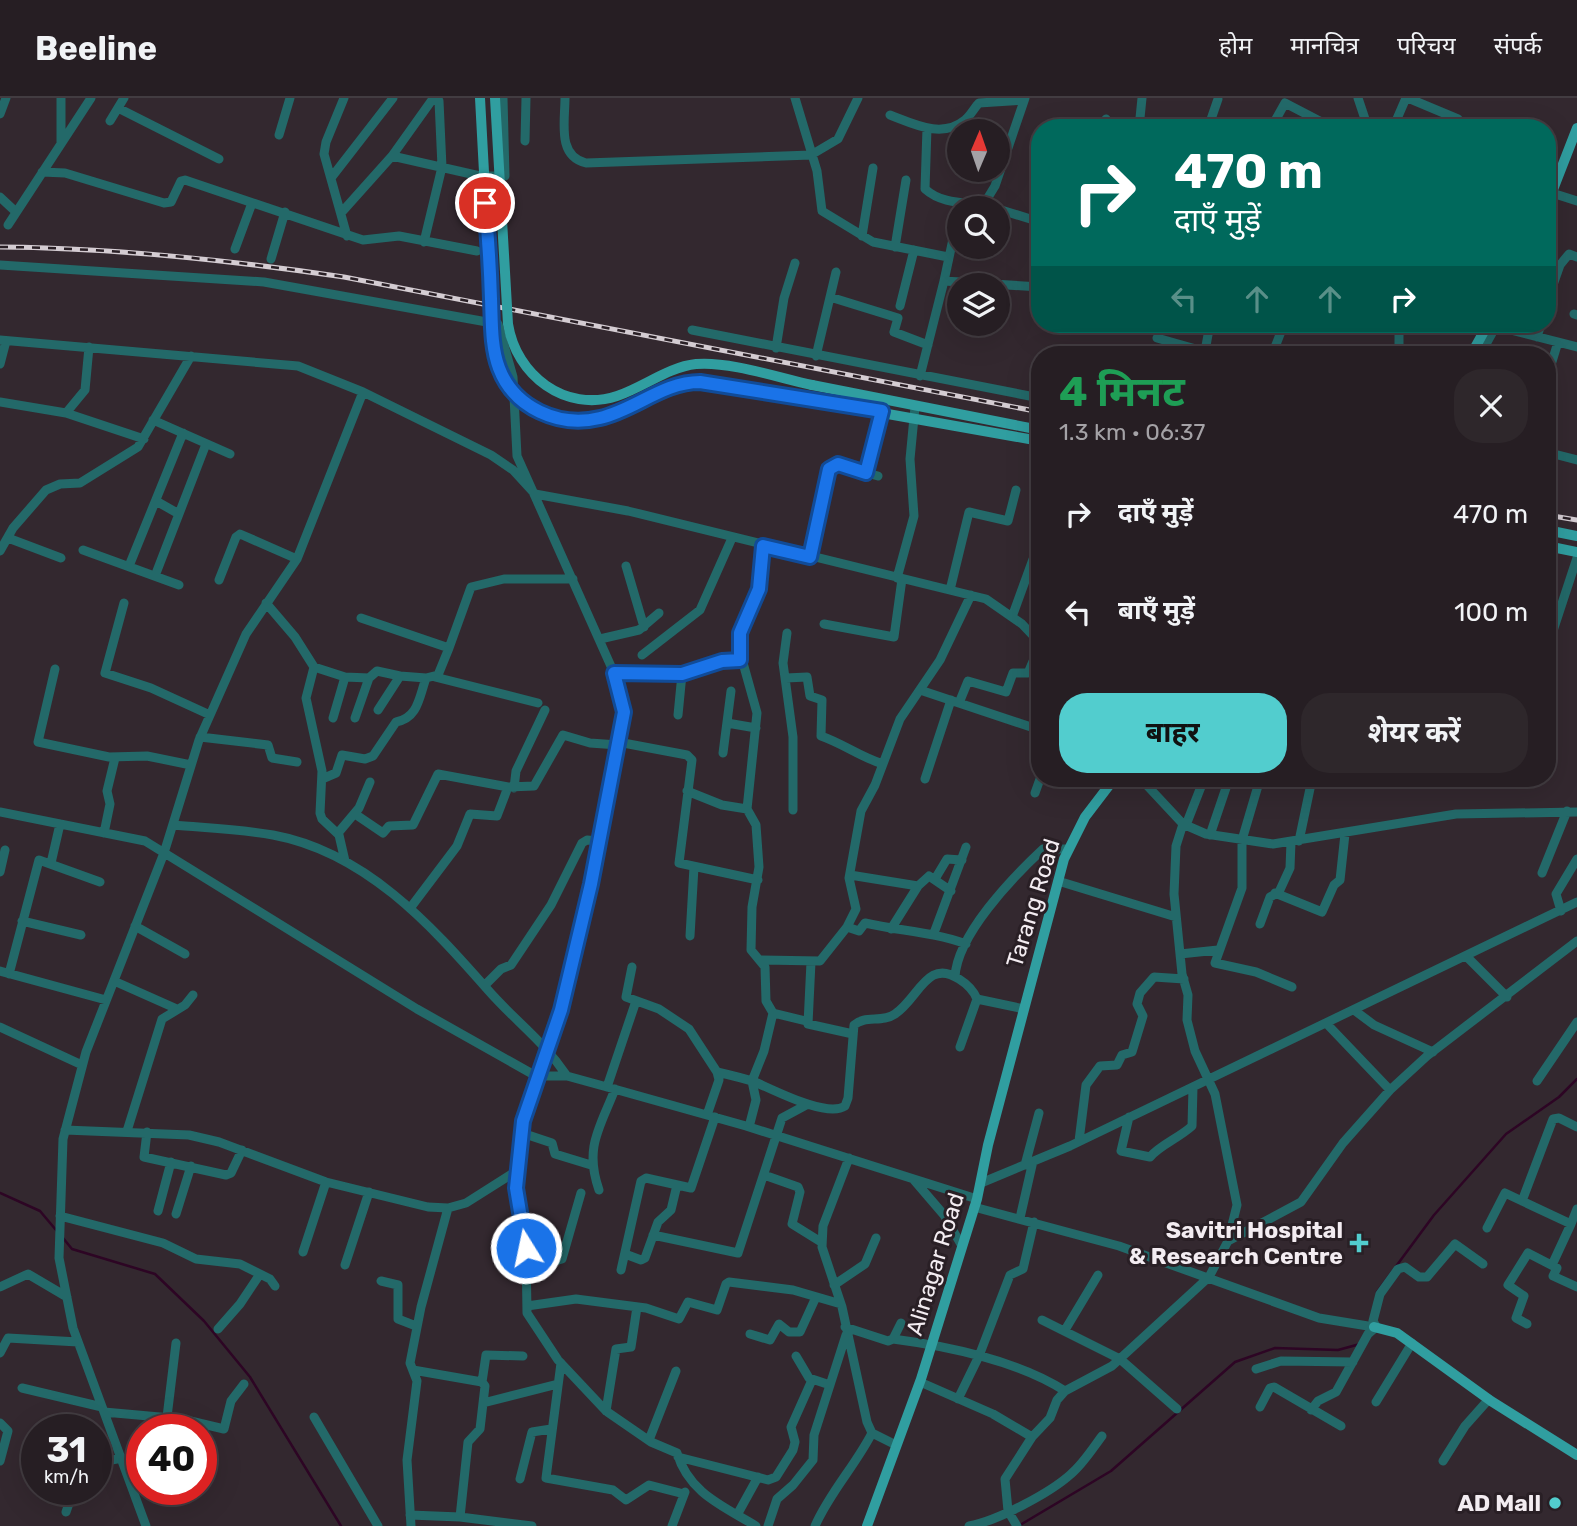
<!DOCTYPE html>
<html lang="hi">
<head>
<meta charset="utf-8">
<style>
	body { margin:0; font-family:Rubik,"Noto Sans Devanagari",sans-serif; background:#2e272b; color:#f1f3f6; height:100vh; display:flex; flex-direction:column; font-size:26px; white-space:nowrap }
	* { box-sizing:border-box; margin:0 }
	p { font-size:23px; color:#a4a2a6 }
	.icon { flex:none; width:38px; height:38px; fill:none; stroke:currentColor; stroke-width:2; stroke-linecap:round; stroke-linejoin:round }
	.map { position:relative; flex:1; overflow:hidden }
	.side { position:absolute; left:1031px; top:248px; width:525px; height:441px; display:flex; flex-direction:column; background:#261e23; border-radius:28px; box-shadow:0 7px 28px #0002,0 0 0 2px #423c41 }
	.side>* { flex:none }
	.banner { position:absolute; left:1031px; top:21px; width:525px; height:214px; border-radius:28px; box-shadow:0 7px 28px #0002,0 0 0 2px #423c41; background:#00695c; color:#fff; overflow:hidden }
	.needle { width:46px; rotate:2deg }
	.controls { position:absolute; left:947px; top:21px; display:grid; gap:14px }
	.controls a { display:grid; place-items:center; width:63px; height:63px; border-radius:50%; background:#261e23; box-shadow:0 7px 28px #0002,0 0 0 2px #423c41; font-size:35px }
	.speed { position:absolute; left:21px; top:1316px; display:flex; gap:14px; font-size:35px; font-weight:700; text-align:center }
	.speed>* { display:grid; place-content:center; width:91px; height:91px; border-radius:50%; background:#261e23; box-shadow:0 7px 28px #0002,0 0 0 2px #423c41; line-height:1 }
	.speed small { font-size:18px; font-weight:400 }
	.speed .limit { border:10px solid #d22; background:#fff; color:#111 }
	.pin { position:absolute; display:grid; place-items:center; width:60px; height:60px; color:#fff; margin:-30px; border:4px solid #fff; border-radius:50%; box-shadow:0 2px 7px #0007 }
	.me { position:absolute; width:77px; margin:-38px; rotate:350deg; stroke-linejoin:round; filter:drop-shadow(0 0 5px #0008) }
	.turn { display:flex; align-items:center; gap:24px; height:147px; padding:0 28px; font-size:32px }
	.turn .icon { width:91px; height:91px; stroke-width:2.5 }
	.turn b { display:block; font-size:49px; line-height:60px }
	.lanes { display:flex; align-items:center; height:66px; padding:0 28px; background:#0003; justify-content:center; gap:35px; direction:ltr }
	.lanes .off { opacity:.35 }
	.round { display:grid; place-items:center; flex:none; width:74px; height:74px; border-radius:28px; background:#2e272b }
	.summary { display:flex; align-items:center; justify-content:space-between; height:119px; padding:0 28px }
	h1 { font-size:42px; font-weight:700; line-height:52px; color:#1e9e55 }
	.cta { display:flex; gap:14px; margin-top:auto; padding:14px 28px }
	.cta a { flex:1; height:80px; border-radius:28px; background:#52cdce; color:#111; font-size:28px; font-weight:700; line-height:80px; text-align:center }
	.cta a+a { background:#2e272b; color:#f1f3f6 }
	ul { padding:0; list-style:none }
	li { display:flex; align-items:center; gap:21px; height:98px; padding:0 28px }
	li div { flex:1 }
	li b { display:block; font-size:26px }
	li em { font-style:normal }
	header { display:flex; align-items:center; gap:42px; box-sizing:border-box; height:98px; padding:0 35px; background:#261e23; border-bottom:2px solid #423c41 }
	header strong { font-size:33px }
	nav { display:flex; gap:38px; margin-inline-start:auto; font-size:24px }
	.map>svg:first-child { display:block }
</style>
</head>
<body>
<header>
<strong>Beeline</strong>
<nav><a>होम</a><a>मानचित्र</a><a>परिचय</a><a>संपर्क</a></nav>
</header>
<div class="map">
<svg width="1577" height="1428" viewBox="0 0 1577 1428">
	<rect width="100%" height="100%" fill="#33282f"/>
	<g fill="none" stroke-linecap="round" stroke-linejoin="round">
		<path stroke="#2d0524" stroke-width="2.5" d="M0,1095L40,1113L56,1132
			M63,1140L72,1151L155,1176L204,1223L250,1279L341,1428
			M1377,1194L1434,1117L1506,1036L1559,999L1577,981
			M1020,1427L1111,1373L1235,1264L1275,1250L1338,1252L1360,1246"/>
		<path stroke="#236969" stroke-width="9" d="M344,0L326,44L324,56L347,138
			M565,0C565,24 557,58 586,65L811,57L838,41L858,0
			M795,0L817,73L822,113L873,144L948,159
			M1358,0L1368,30
			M1408,0L1458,21
			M118,10L219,61
			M0,16L6,0
			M890,17C914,26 942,41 965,22C971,17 974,10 979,5L1024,2
			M110,23L124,0
			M927,30L925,91C945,109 973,103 996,110
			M1104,30L1106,21
			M1139,30L1142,0
			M1208,30L1218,1
			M1271,30L1285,5L1333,30
			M1393,30L1406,0
			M279,37L290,0
			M525,43L526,0
			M61,45V0
			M392,58L432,2L439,3L442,69L424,144
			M42,74L65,75L164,105L171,104L181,83L185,82L363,142L399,138L477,153
			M331,80L393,0
			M1552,95L1577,103
			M0,99L16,114
			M984,106L995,88L1025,0
			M998,111L1040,124
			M341,115L392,58L480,78H505L503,0
			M8,127L91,0
			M862,138L873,70
			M895,149L906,82
			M235,151L252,105
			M271,161L285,114
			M0,167L264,184L498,226L513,279L517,358L614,575L624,614L591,786L561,912L524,1022L516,1090L526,1150L527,1215L558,1262L606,1313L651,1344L677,1355C689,1395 723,1408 756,1428
			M944,183L959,113
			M830,199L898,220L894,234L928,247
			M1547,204L1560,167L1569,156L1577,159
			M900,208L914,152
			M1574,216L1577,217
			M1495,228L1577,249
			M692,232L1040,300
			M1537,239L1541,226
			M1157,240L1217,257
			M0,242L298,268L363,294L491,357L513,372L535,396L628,413L986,501L1022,526L1040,545
			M776,250L784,200L795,165
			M1205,253L1210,226
			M1272,257L1284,226
			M1399,257V226
			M1480,257L1497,226
			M816,258L836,174
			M0,266L6,243
			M920,278L944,183L1040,189
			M1547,280L1558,244
			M0,304L66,315L144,341
			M66,315L85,292L89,249
			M153,322L230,356
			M1554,356L1577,362
			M866,375L882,313
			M156,403L179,416
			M8,440L61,460
			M83,452L179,487
			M0,453L13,430L46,392L60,386L80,385L138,349L191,258
			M810,459L831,368L838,367L878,378
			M129,468L183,335
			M626,468L644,529
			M155,478L206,346
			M897,480L914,418L910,361L915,309
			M219,482L236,439L240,436L297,461
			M950,492L969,414L1008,423L1016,392
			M124,505L105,575L151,590L210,617
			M266,505L295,539L314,569L306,600L322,673L320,715L322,721L339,737L345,763
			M1012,519L1040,442
			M361,520L449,550L471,489L504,481H573
			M824,526L894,539L902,481
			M787,535L783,565L793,639V712
			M1034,539L1040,527
			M600,541L639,532L659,515
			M1547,551L1577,460
			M642,557L700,512L732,440
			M314,569L345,579L369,580L355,620
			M55,571L38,644L109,659L147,658L191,667
			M614,575L682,576L722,563L740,562
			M435,579L538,605
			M369,580L377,573L400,578
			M786,580L807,579L810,598L822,602L821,638C844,646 860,659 883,666
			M920,592L1040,632
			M959,605L968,583L1006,594L1013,575H1028L1040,547
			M378,612L400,578L426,580L438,577L449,550
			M678,617L682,576
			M333,620L345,579
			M727,625L756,630
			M200,639L268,647L272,660L297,664
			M618,644L687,657L692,662L679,765L758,782
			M723,655L731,593
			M322,681L336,675L342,657L365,661L373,658L396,624C418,620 419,600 426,580
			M925,681L951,602
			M1141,681L1183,726L1206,736L1273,746L1456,716L1577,714
			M1260,681L1242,742V790L1215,865L1256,874L1292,889
			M514,690L516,673L545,612
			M687,693L722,707L747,711
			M1035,695L1040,681
			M0,714L145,743L417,911L536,978H567L607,989L746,1028L977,1101
			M355,716L383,735L389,728L413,727L438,676L508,689L534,688L563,637L590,645L618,647
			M173,727C206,730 240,731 273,737C365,754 430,826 488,892C516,924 542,941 567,978
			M1186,727L1204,681
			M104,735L110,706L107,693L115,660
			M338,735L359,710L370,684
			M1210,737L1229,681
			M1299,743L1312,681
			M51,765L60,726
			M0,774L5,752
			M1542,775L1567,713
			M850,777L918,788L929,778L951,793
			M935,781L947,761L962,762
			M1058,783L1176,819
			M1275,795L1322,814L1334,787L1340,782L1345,736
			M411,809L457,748L470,716L497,718L508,689
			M1561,813L1556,796L1577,761
			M22,823L81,837
			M1260,826L1270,799L1279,794L1290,770L1291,744
			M135,828L185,856
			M847,829L859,833L865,825C900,833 933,834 966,846
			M891,831L918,788
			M934,835L966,749
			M690,838L694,769
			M1180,856L1218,852
			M1467,859L1507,899
			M761,862L820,863L847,829L856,811L849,780L861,713L875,687L900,621L940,562L971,497
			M811,864L808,926L853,936
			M632,869L626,899L659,911L689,931L717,974L719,982L707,1017
			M0,873L106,902
			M9,876L39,762L100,784
			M955,879C957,837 1012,780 1043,751H1069
			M114,883L177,911
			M485,887L501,871L511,867L551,807L582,745L587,742L599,743
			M1354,912L1374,927L1433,954
			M773,915L806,923
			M1326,925L1390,992
			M0,929L82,967
			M960,949L977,901
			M717,974C730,977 743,980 755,984C774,992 827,1020 845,1008L848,1000L854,927C865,917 882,925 895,916C919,900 927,860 959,881C967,886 973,891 977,901L1024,911
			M1537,983L1577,924
			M607,989L636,903
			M1129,1019L1121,1053L1150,1059C1160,1047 1179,1040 1192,1028L1193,989
			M749,1029L756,1002L752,983L764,953L773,915L766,903L765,869L751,852L752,809L759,769L756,727L747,711L757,615L738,547L759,490L763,448
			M65,1032L189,1037L219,1044L326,1084L428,1109L448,1110L466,1105L518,1072
			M127,1033L162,921L185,907L193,897
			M147,1034L144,1059L226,1077L231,1075L242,1052
			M522,1035L552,1045L555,1056L591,1067
			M1079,1043L1086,987L1100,968L1117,967L1122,957L1132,954L1143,918L1137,906L1140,895L1154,879L1184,881
			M849,1060L823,1128L822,1149L842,1209L867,1324L872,1335L896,1347
			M1025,1067L1039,1015
			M764,1077L798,1089L800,1094L792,1126L821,1144
			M914,1082L944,1117L962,1148
			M981,1085L1070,1048L1577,804
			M599,1092C584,1049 600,1030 615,991
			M1522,1103L1553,1021L1559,1020L1577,1029
			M974,1109L1119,1148L1319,1220L1374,1229
			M158,1113L171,1064
			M176,1116L191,1068
			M60,1118L163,1145L196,1161L240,1166L270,1181L275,1188
			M1020,1120L1033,1063
			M1571,1126L1577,1111
			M1487,1130L1505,1095L1571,1126L1552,1167
			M653,1137L738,1155L782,1020L808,1006
			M1228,1143L1301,1104L1343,1045L1390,992L1427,958L1577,843
			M303,1154L326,1084
			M625,1156L641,1162L645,1160L658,1124L671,1112L677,1087
			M526,1157L555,1163L562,1161L581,1095
			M345,1167L369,1094
			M621,1172L641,1083L646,1080L691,1090L715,1019
			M381,1183L398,1187V1221L416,1228
			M834,1187L865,1166L876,1140
			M0,1189L28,1176L67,1199
			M527,1208L576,1201L646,1210L679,1221L688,1204L717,1212L726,1186L729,1184L793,1192L841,1206
			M1042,1222L1120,1261L1177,1311
			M1527,1226L1516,1220L1524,1198L1508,1187L1528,1155L1557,1170L1553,1178L1577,1189
			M845,1229L888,1243L893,1241L901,1225
			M1377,1230L1373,1223L1380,1196L1398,1171L1405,1169L1419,1179H1427L1455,1146L1483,1166
			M218,1231L240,1206L260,1176
			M1065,1232L1098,1177
			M750,1236L770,1242L779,1226L789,1234H800L816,1199
			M893,1241C947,1248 1019,1263 1065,1293
			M0,1255L8,1240L78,1244
			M796,1258L809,1280L830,1287
			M561,1265L546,1380L613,1392L626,1402L649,1387L684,1396
			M1256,1271L1281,1263L1353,1264
			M413,1272L482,1284L485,1288L480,1331L468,1344L460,1419
			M482,1284L486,1257L523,1258
			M920,1284L993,1316L1032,1339
			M22,1290L102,1309
			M958,1301L979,1258L1010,1177L1023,1171L1034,1124
			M1376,1304L1412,1245
			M483,1305L558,1286
			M1260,1309L1270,1290L1274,1289L1341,1328
			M1311,1312L1318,1303L1336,1294L1368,1236L1375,1230
			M606,1313L616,1251L631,1249L637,1209
			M104,1314L182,1321L224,1331L231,1303L244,1286
			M167,1319L176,1245
			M314,1319L378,1428
			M0,1325L8,1333L0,1363
			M649,1342L676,1273
			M678,1359L768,1382L776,1379L793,1352L795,1344L791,1329L812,1282
			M1443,1363L1465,1328L1489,1301
			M96,1365L122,1360
			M520,1381L532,1334L551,1331
			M66,1414L74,1391
			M410,1417L460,1419L532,1428
			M737,1417L758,1379
			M146,1428L73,1230L59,1160L63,1041L86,954L164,755L199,642L246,536L297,461L363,294
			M411,1428L407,1362L417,1283L410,1265L421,1209L448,1110
			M672,1428L685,1394
			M768,1428L777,1401L793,1387L813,1362L814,1337L846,1237
			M815,1428C830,1394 855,1368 872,1335
			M969,1428C997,1423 1050,1395 1071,1376C1083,1366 1093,1350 1102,1338
			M1017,1428L1008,1413L1005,1381L1032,1339L1050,1320L1057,1302L1065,1293L1112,1268L1209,1179L1228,1143L1237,1107L1215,996L1195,953L1187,922L1188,897L1182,876L1174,796L1176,748L1183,726"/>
		<path stroke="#309ea0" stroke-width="10" d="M1547,107L1577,30
			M1471,257L1488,226
			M812,287L1040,332
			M809,302L1040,343
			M1547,432L1577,438
			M1547,448L1577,454
			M1374,1229L1397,1235L1491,1303L1577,1357
			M867,1428L921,1281L977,1101L988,1047L1064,761L1085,719L1114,681"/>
		<defs>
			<path id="rail" d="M0,149C116,150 229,162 344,179L1040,314
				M1547,417L1577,422"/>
		</defs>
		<use href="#rail" stroke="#d4ccd2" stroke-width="5"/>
		<use href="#rail" stroke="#291f25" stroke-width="2.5" stroke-dasharray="8" stroke-linecap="butt"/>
		<path stroke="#309ea0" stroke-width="10" d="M480,0L493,241C497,269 506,292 531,309C594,351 634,289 692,284C723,281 777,297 809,302
			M495,0L508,226C516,277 565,315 617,298C644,289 668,269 696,266C730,263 779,280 812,287"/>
	</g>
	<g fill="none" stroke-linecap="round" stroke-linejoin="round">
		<defs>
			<path id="route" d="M485,105C488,137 490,169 491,201C492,224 491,249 499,270C514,310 559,330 600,320C635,312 663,284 700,284L882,313L866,375L838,366L829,371L810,459L763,448L759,491L740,535V562L722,563L682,576L614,575L624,614L591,786L561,912L523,1023L516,1090L526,1150"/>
		</defs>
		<use href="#route" stroke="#114b97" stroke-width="18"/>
		<use href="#route" stroke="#1a73e8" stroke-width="12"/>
	</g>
	<g fill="#52cdce" stroke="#291f25" stroke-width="2.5">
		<path d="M1355.5 1134.5h7v7h7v7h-7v7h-7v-7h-7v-7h7z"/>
		<circle cx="1555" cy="1405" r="7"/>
	</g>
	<g text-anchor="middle" stroke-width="6" stroke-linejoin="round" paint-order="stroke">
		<g font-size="23" fill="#f3ecf1" stroke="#291f25">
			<text transform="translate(1033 805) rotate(-73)" y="8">Tarang Road</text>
			<text transform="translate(935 1166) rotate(-73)" y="8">Alinagar Road</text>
		</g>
		<g font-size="23" font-weight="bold" fill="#f3ecf1" stroke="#291f25" text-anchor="end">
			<text x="1343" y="1140">Savitri Hospital<tspan x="1343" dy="26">&amp; Research Centre</tspan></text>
			<text x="1541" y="1413">AD Mall</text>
		</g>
	</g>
</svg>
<div class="controls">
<a><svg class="needle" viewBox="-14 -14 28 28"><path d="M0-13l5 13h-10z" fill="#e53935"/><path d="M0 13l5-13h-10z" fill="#a4a2a6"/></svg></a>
<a><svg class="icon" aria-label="search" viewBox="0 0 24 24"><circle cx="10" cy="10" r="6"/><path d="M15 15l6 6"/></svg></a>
<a><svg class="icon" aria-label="layers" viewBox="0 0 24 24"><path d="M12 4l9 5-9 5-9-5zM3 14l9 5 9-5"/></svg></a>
</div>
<div class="speed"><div>31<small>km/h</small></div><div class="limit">40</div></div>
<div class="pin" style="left:485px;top:105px;background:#d93025"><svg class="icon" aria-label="arrive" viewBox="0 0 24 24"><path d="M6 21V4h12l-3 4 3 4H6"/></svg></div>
<svg class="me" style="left:526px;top:1150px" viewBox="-20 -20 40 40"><circle r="17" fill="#1a73e8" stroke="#fff" stroke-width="3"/><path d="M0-11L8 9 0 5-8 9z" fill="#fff"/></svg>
<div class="banner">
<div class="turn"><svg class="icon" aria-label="right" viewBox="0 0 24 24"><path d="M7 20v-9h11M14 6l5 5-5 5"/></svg><div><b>470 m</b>दाएँ मुड़ें</div></div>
<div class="lanes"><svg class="icon off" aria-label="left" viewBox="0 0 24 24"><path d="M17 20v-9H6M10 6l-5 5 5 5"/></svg><svg class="icon off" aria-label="ahead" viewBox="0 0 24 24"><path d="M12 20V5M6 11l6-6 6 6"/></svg><svg class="icon off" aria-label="ahead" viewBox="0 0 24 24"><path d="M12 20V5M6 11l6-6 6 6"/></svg><svg class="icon" aria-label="right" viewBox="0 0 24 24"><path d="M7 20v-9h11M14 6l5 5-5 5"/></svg></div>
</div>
<section class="side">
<div class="summary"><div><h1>4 मिनट</h1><p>1.3 km · 06:37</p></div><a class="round"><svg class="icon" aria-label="close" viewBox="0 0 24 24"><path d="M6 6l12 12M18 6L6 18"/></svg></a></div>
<ul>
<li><svg class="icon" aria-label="right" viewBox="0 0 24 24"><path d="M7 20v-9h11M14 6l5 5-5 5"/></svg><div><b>दाएँ मुड़ें</b></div><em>470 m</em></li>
<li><svg class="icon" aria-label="left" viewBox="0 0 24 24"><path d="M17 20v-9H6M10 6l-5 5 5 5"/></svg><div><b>बाएँ मुड़ें</b></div><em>100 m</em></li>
</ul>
<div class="cta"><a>बाहर</a><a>शेयर करें</a></div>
</section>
</div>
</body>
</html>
